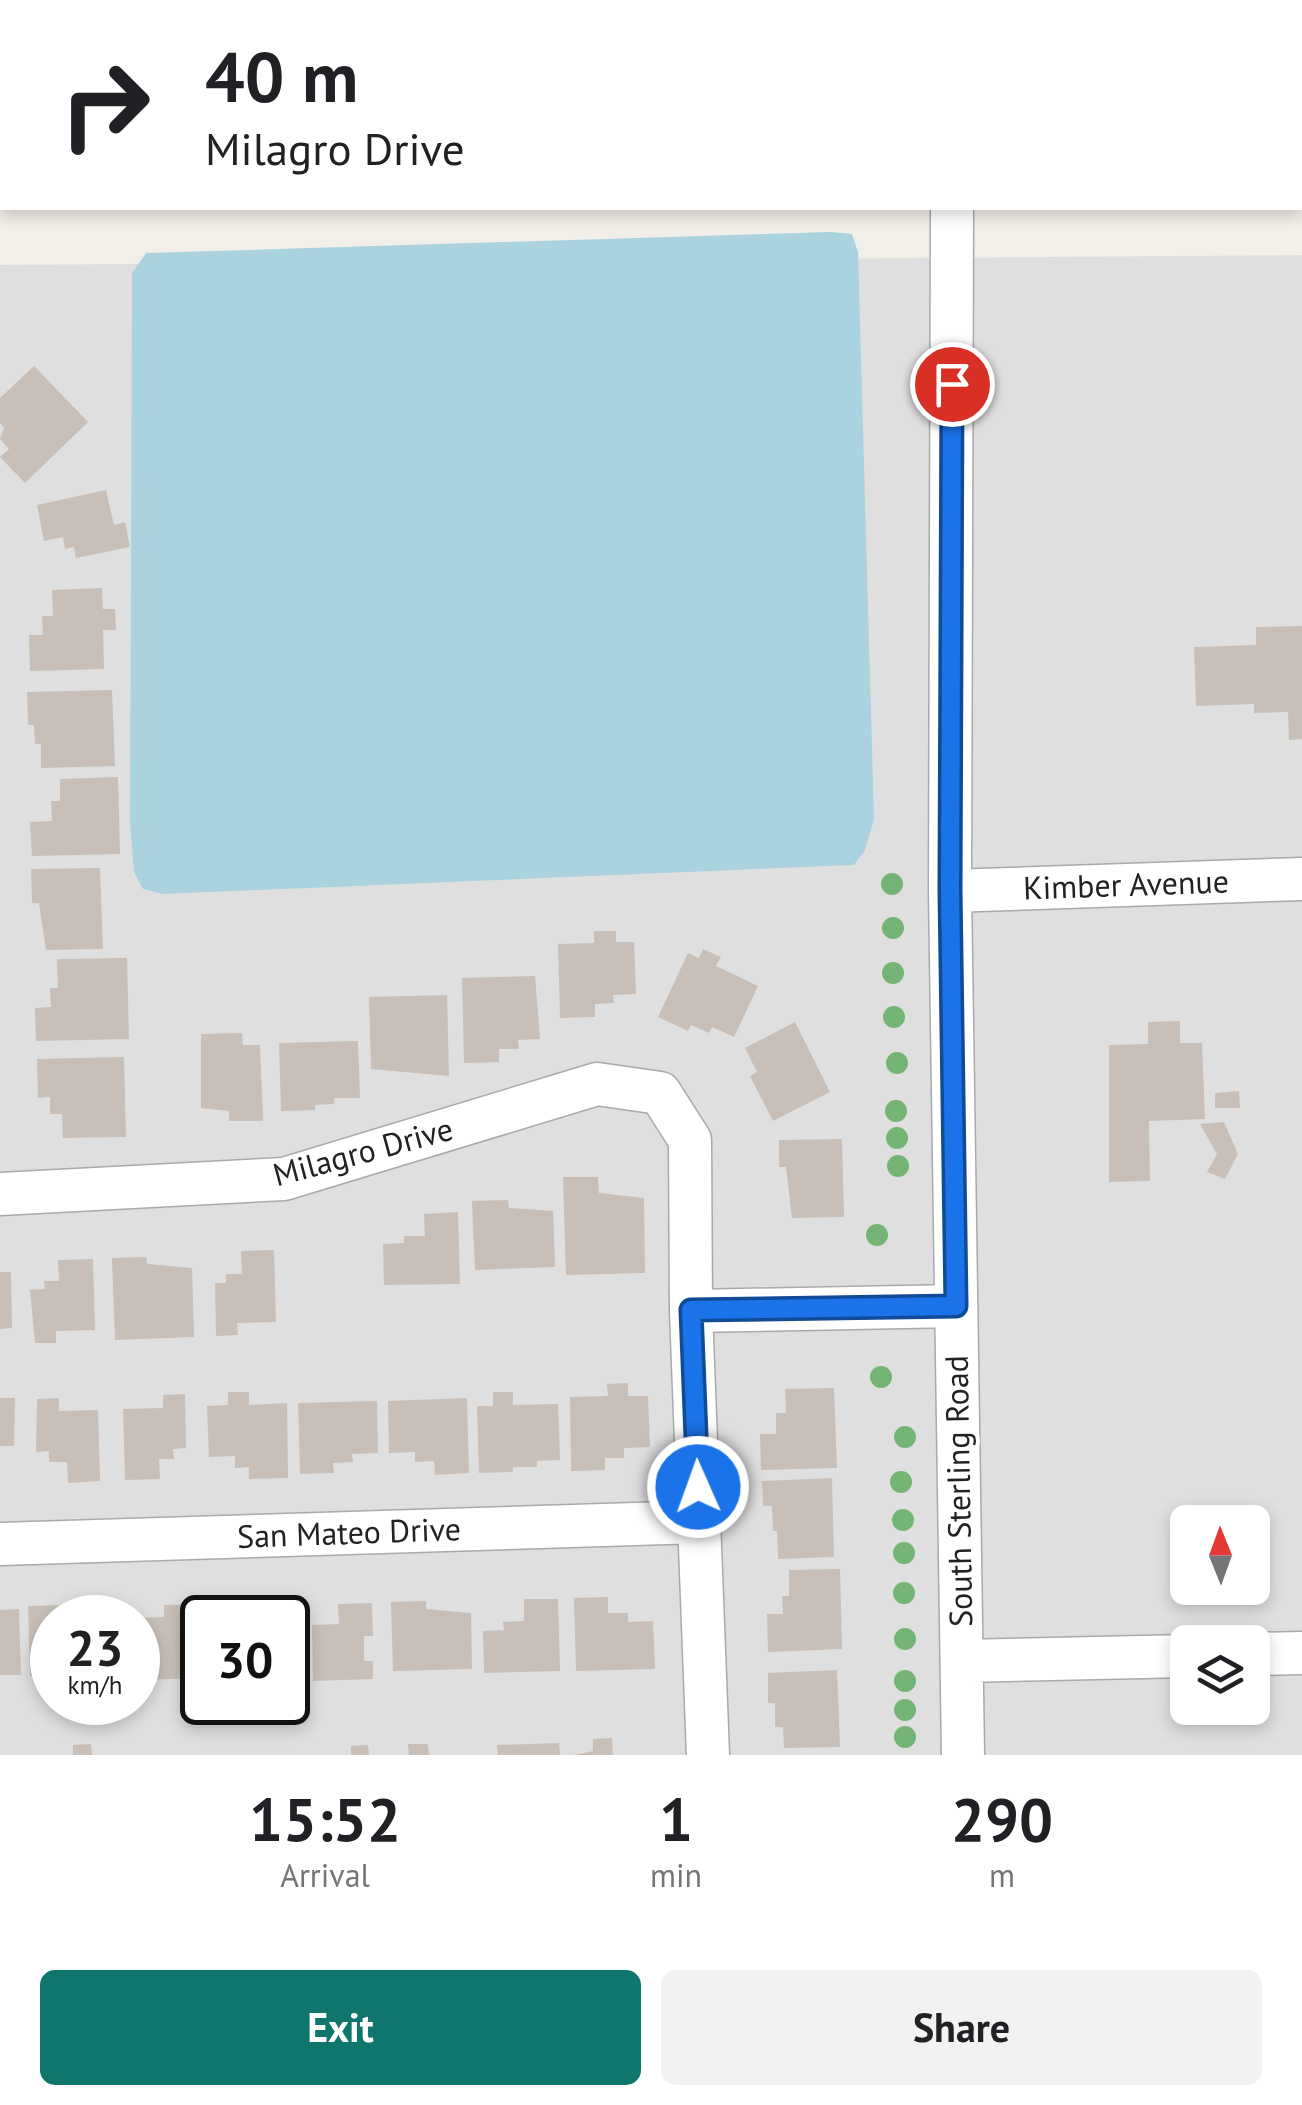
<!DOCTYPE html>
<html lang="en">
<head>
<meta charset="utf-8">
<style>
	body { margin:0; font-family:"PT Sans",sans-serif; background:#f2f2f2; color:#202124; height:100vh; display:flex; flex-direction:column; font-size:38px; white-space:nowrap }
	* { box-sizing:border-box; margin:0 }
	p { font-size:32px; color:#757577 }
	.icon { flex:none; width:55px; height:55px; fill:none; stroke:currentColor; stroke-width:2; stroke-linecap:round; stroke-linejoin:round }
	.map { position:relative; height:1755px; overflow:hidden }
	.side { display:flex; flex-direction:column; background:#fff; flex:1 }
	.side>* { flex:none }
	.hud { position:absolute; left:0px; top:0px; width:1302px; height:210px; box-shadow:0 5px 15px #0003; background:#fff; color:#202124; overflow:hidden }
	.needle { width:65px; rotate:359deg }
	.tools { position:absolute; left:1170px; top:1505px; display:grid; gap:20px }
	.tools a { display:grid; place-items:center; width:100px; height:100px; border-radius:15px; background:#fff; box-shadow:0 5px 15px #0003; font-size:50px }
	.speed { position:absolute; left:30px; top:1595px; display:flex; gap:20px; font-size:50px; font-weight:700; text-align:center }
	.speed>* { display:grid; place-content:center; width:130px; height:130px; border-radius:50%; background:#fff; box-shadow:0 5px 15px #0003; line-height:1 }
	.speed small { font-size:25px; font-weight:400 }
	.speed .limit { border:5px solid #111; border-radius:15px; background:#fff; color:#111 }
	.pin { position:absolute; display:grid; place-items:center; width:85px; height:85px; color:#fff; margin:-42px; border:5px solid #fff; border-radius:50%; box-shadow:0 2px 10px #0007 }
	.me { position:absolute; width:110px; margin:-55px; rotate:358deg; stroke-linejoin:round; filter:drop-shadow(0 0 8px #0008) }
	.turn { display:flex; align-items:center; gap:35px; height:210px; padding:0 40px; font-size:45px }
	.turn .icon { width:130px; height:130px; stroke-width:2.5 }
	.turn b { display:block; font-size:70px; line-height:85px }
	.eta { display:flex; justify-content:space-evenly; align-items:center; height:170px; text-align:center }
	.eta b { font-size:60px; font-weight:800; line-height:70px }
	.cta { display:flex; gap:20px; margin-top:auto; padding:20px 40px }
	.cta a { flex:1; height:115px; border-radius:15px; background:#0f766e; color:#fff; font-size:40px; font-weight:800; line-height:115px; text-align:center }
	.cta a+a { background:#f2f2f2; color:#202124 }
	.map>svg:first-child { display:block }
</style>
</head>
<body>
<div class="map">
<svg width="1302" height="1755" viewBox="0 0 1302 1755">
	<rect width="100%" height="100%" fill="#f2efe9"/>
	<path fill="#e0dfdf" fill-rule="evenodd" d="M1302,255V1755H0V265ZM1188,1522H1252V1588H1188ZM52,1618H138V1702H52ZM202,1618H288V1702H202ZM1188,1642H1252V1708H1188Z"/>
	<path fill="#aad3df" d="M831,232L852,234L858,252L874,819L865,850L854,865L163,894L143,889L134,872L130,823L132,273L146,253Z"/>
	<path fill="#c7bfb8" d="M34,366L88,422L25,483L0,457L9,449L0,439L4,428L0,423V398Z
		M106,490L114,525L125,522L130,547L76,558L74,547L65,549L63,537L44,541L37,505Z
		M102,588L103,609H115L116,630H103L104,669L30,671L29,635H43L42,616H53L52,590Z
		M1302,626V739L1289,740L1288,712L1254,713V704L1196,706L1194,647L1256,645V627Z
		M112,690L115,766L41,768V744H35L34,725H28L27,692Z
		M118,777L120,854L32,856L30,822L52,821L51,801H60V779Z
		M100,868L103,949L46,950L39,903H32L31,869Z
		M594,931H616V942H634L636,994L613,995L614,1003L595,1004V1017L560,1018L558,944L594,943Z
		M703,949L721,957L716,966L758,986L734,1037L712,1027L709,1033L691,1025L688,1031L658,1017L688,953L699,958Z
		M127,958L129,1039L36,1041L35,1008L51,1007L50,988H58L57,959Z
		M535,976L540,1039L518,1040L519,1049H499V1062L464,1063L462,978Z
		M447,995L449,1076L371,1069L369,997Z
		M1180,1021V1043H1202L1205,1119L1149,1121L1150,1181L1109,1182V1045L1148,1044V1022Z
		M795,1022L830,1092L773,1121L750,1076L757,1072L745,1048Z
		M242,1033L243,1045H260L263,1121H229V1111L201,1108V1034Z
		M358,1041L360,1098H334V1104L315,1105V1110L281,1111L279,1043Z
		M124,1057L126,1137L63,1138L62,1114H50V1097L38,1098L37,1059Z
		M1239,1091L1240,1108H1215V1093Z
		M1224,1122L1238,1154L1225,1179L1207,1172L1217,1154L1200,1124Z
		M842,1139L844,1217L792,1218L786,1167H779V1140Z
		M563,1177H598L599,1193L644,1198L645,1273L566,1275Z
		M508,1200L509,1208L553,1211L555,1267L475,1270L472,1201Z
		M458,1212L460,1284L384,1285L383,1244L404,1243V1236H425L424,1214Z
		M274,1250L276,1322L237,1323L238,1335L216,1336L215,1283H226V1274H242L241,1251Z
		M146,1257L147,1264L192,1268L194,1337L115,1340L112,1258Z
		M93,1259L95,1330L56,1331V1343H35L30,1290L45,1289L44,1281H59L58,1260Z
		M0,1272H11L12,1328L0,1329Z
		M628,1383V1396H648L650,1447L624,1448V1458H605V1470L571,1471L570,1397L608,1396L607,1384Z
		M834,1388L837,1468L761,1470L760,1434H776V1413H786L785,1389Z
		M228,1392H249V1405L287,1403L288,1478L249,1479V1467L235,1468V1456L209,1457L207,1406L228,1405Z
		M493,1392H513V1405L558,1404L560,1460L537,1461V1467H513V1472L479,1473L477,1406H493Z
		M185,1394L186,1448L173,1449L174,1459H159L160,1479L125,1480L123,1409L163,1408V1395Z
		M0,1398H15L14,1446H0Z
		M59,1398V1411L98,1410L100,1481L68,1483L67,1462H49V1451L36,1452L37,1399Z
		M467,1398L469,1473L435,1475L434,1461L415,1462V1452L389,1453L388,1401Z
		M377,1401L378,1453L352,1454L353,1462L333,1463L334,1473L300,1474L298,1403Z
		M832,1478L834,1557L778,1559L777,1531H773L772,1506H763L762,1481Z
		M840,1569L842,1649L768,1652L767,1614H783L782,1596H789V1570Z
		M608,1597V1613H628V1622L653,1621L655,1669L576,1671L574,1598Z
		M524,1599H558L560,1671L484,1673L483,1631L504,1630L503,1622L524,1621Z
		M426,1601V1609L471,1613L472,1669L393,1671L391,1602Z
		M372,1603L373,1636H364V1661H373V1679L313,1681L312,1625L339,1624L338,1604Z
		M199,1604L202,1678L138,1680V1629H144V1618L164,1617V1605Z
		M64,1605L65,1613L81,1612V1618H52V1675L30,1676L28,1606Z
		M209,1605H244L245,1613L264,1612V1618H209Z
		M19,1609L21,1675H0V1610Z
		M837,1670L840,1747L784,1748L783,1727H775V1703H768V1673Z
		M612,1738L613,1755H575L593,1751V1739Z
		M559,1743L560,1755H498L497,1745Z
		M91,1744L92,1755H73V1745Z
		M408,1744H428L429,1755H409Z
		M368,1745L369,1755H351V1746Z"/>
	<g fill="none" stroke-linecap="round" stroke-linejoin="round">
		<defs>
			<path id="minor" d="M948,0V2
				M952,208L950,891L963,1755
				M950,891L1302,879
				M0,1194L284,1179L597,1084L660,1093L690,1140L691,1311L708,1755
				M691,1311L956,1306
				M0,1544L699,1522
				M1252,1654L1302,1653
				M962,1661L1188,1656"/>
			<path id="highway" d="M0,1L47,0
				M1300,130H1302
				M0,159H2"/>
		</defs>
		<use href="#minor" stroke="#a9a9a9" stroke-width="45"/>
		<use href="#highway" stroke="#dc2a67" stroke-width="58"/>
		<use href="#minor" stroke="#fff" stroke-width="42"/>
		<use href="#highway" stroke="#e892a2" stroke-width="55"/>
	</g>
	<g fill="#74b475">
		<circle cx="892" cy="884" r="11"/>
		<circle cx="893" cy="928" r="11"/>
		<circle cx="893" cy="973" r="11"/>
		<circle cx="894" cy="1017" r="11"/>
		<circle cx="897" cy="1063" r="11"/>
		<circle cx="896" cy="1111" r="11"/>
		<circle cx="897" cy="1138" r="11"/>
		<circle cx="898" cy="1166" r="11"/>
		<circle cx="877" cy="1235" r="11"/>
		<circle cx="881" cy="1377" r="11"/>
		<circle cx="905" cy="1437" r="11"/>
		<circle cx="901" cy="1482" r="11"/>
		<circle cx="903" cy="1520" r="11"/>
		<circle cx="904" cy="1553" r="11"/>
		<circle cx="904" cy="1593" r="11"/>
		<circle cx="905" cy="1639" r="11"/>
		<circle cx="905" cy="1681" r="11"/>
		<circle cx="905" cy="1710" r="11"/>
		<circle cx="905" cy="1737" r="11"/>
	</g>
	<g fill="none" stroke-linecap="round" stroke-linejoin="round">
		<defs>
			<path id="route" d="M698,1487L691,1310L956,1306L950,890L952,384"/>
		</defs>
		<use href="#route" stroke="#114b97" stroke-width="25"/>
		<use href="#route" stroke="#1a73e8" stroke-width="18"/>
	</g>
	<g text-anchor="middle" stroke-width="8" stroke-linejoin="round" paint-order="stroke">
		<g font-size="32" fill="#222" stroke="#fff">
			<text transform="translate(1126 885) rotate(-2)" y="11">Kimber Avenue</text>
			<text transform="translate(363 1152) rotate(-15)" y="11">Milagro Drive</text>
			<text transform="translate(959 1491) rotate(-91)" y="11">South Sterling Road</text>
			<text transform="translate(349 1533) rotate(-2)" y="11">San Mateo Drive</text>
		</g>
	</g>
</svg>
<div class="tools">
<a><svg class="needle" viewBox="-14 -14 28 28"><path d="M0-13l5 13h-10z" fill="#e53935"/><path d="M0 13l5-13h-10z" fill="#757577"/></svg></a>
<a><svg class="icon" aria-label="layers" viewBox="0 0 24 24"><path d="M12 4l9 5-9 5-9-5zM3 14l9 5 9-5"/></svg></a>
</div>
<div class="speed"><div>23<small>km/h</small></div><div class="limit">30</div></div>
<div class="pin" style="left:952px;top:384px;background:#d93025"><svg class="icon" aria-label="arrive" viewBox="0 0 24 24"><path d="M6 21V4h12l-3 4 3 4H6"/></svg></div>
<svg class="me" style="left:698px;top:1487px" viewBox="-20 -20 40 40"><circle r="17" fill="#1a73e8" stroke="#fff" stroke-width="3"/><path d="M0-11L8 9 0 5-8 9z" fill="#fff"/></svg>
<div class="hud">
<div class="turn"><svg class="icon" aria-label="right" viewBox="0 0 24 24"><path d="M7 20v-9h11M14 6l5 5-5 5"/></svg><div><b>40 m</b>Milagro Drive</div></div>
</div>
</div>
<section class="side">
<div class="eta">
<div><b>15:52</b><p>Arrival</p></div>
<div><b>1</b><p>min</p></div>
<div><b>290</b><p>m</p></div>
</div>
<div class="cta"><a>Exit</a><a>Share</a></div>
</section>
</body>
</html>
